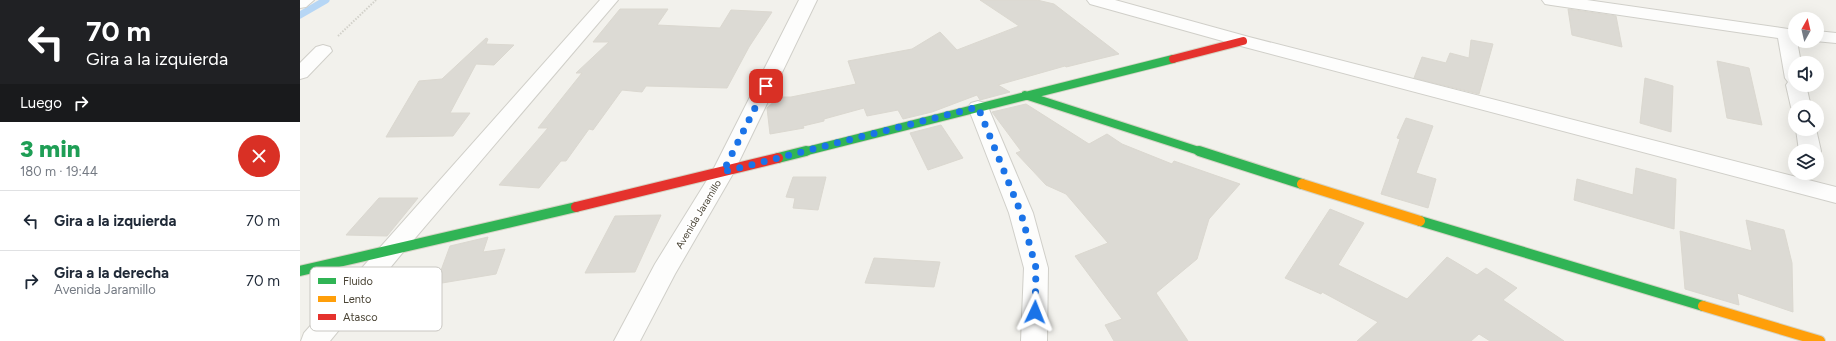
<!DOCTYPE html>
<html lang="es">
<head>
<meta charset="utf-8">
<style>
	body { margin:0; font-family:Figtree,sans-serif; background:#f6f6f7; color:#1f2937; height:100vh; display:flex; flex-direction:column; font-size:15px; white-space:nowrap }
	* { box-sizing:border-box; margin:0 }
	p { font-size:13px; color:#747a83 }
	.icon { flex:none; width:22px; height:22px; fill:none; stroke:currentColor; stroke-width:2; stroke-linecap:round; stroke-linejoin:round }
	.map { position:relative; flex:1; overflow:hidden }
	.details { display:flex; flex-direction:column; background:#fff; width:300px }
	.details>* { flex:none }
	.hud { background:#202124; color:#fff; overflow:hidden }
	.needle { width:26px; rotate:8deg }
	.controls { position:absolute; left:1488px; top:12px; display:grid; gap:8px }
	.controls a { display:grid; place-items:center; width:36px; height:36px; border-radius:50%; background:#fff; box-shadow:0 4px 16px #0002; font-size:20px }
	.pin { position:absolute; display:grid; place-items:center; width:34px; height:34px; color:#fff; margin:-17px; border-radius:8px; box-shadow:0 2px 6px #0006 }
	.me { position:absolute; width:44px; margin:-22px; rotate:2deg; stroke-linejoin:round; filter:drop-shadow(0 0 3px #0008) }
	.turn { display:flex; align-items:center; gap:14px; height:84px; padding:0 20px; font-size:18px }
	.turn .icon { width:52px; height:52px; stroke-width:2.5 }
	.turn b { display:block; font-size:28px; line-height:34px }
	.then { display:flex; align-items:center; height:38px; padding:0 20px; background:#0003; gap:8px; font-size:15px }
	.round { display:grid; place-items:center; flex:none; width:42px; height:42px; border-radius:21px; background:#f6f6f7 }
	.headline { display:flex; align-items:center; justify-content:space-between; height:68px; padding:0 20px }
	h1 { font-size:24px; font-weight:800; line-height:30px; color:#1e9e55 }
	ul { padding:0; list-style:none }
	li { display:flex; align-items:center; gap:12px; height:60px; padding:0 20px; border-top:1px solid #e0e1e3 }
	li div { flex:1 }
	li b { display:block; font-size:15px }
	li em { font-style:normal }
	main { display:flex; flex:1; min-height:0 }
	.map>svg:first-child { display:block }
</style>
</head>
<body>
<main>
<section class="details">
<div class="hud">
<div class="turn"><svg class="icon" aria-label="left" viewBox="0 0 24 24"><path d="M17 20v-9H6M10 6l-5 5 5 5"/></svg><div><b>70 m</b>Gira a la izquierda</div></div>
<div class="then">Luego<svg class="icon" aria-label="right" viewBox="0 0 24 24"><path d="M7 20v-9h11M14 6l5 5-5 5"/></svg></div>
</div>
<div class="headline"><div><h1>3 min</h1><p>180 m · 19:44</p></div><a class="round" style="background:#d93025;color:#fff"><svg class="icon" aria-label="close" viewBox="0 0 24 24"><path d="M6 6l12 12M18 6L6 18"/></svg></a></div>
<ul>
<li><svg class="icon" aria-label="left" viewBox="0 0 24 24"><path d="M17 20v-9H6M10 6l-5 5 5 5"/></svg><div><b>Gira a la izquierda</b></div><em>70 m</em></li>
<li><svg class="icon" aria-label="right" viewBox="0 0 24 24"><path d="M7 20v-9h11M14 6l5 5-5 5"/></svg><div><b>Gira a la derecha</b><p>Avenida Jaramillo</p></div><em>70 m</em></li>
</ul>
</section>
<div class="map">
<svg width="1536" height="341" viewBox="0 0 1536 341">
	<rect width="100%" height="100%" fill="#f2f1ec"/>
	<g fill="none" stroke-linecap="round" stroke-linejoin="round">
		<path stroke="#b6d6f5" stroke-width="7" d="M0,15L26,0"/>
	</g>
	<path fill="#dcdad4" stroke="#dbd8d0" d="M680,0H737L754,4L819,54L766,67L765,66L698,85L710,92L680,100L677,95L632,112L603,119L598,110L567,116L564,108L524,119V121L503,126L504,128L470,134L467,108L479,97H491L556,84L548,61L612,49L640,32L657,50L719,26Z
		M320,9H368L357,25L420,28L431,10L472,12L449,47L427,88L346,86L342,92L322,90L293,130L289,129L266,161H261L239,188L199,185L248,128H238L282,73H276L309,42H293Z
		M1268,9L1316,16L1322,47L1272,35Z
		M186,38L188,39L186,44L214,45L194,65L176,64L150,113H170L153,136L86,137L119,81L142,79Z
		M1171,40L1193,44L1179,94L1114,78L1122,57L1146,63L1150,53L1169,58Z
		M1417,61L1449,68L1462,125L1427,118Z
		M1345,78L1373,86L1371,132L1340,123Z
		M726,104L789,144L807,134L822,144L872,164L874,161L940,184L909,219L897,259L856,293L888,341H814L805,325L822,319L775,256L808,243L766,194L746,185L716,153L721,151L692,112Z
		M1106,118L1133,126L1116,173L1136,179L1128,208L1081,194L1100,139L1097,138Z
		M641,125L663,158L628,170L610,133Z
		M1336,168L1376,179L1374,229L1274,200L1277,179L1333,195Z
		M493,177H526L518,210L493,208L495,198L486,197Z
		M79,198H118L87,236L46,235Z
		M1030,209L1064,223L1038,265L1107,299L1147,257L1177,275L1186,268L1217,288L1203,300L1264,341H1190L1179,334L1171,341H1057L1078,322L1022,292L1021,294L985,278Z
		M361,215L335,272L285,273L315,216Z
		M1446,220L1484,230L1492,263L1493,312L1437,293L1439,305L1385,289L1380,231L1452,251Z
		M188,237L183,252L205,249L196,274L136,284L150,246Z
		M574,258L640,262L634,287L565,283Z"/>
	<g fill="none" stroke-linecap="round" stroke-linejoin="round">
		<defs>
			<path id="street" d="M0,0H14L6,7L0,8Z
				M300,0H318L99,257L30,341H1L4,333Z
				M499,0H517L434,172L375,274L340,341H314L355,264L412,172Z
				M787,0H815L949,37L1536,187V203L937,45L790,4Z
				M1242,0H1287L1495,30V41H1497L1501,63H1495V85H1506L1511,107H1495V112L1491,107L1486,85L1488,82L1485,78L1478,38L1251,5L1245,4Z
				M1517,31L1536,33V43L1515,41H1517Z
				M23,45L30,47L32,51L7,77L0,79V63L16,47Z
				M678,101L685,103L688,107L733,213L748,268L747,341H721L724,268L709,213L668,107L671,103Z
				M1496,129H1516L1521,151L1518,156L1517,151H1499Z"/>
			<path id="fast-far1" d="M725,95L902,152
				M503,152L873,59"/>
			<path id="fast" d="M899,151L1002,184
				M478,158L506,151
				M1120,221L1403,306
				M0,271L276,207"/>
			<path id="slow" d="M1002,184L1120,221
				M1403,306L1520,341"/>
			<path id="jam-far1" d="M873,59L943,41"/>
			<path id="jam" d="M276,207L478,158"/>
		</defs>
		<use href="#street" stroke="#d0cfc9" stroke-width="2"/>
		<use href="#fast-far1" stroke="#d5d3c4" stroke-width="10"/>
		<use href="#fast" stroke="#d5d3c4" stroke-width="12"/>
		<use href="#slow" stroke="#d5d3c4" stroke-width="12"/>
		<use href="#jam-far1" stroke="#d5d3c4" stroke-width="10"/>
		<use href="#jam" stroke="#d5d3c4" stroke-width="12"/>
		<path stroke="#d2d1ca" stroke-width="2" stroke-dasharray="1.5 1.5" stroke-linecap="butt" d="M38,36L76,0"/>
		<use href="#street" fill="#fdfdfc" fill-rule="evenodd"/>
		<use href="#fast-far1" stroke="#30b455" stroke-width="8"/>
		<use href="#fast" stroke="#30b455" stroke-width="10"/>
		<use href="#slow" stroke="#ff9f0a" stroke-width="10"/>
		<use href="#jam-far1" stroke="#e5322d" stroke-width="8"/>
		<use href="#jam" stroke="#e5322d" stroke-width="10"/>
	</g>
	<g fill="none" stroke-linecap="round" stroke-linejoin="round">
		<path stroke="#1a73e8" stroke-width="7" stroke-dasharray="0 12.6" d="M466,86L423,172L678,107L721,213L736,268L735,312"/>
	</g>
	<g text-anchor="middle" stroke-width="4" stroke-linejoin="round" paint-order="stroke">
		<g font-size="10" fill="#4a4435" stroke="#fff">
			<text transform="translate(398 214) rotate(-59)" y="4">Avenida Jaramillo</text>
		</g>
	</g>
	<rect x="10" y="267" width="132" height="64" rx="6" fill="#fff" stroke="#c9c7c2" stroke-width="1"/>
	<rect x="18" y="278" width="18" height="6" fill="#30b455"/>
	<rect x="18" y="296" width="18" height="6" fill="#ff9f0a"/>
	<rect x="18" y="314" width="18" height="6" fill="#e5322d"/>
	<g font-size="11" fill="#4a4435">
		<text x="43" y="285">Fluido</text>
		<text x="43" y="303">Lento</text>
		<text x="43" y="321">Atasco</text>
	</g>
</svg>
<div class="controls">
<a><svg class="needle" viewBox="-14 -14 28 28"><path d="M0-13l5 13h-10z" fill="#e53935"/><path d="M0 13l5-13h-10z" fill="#747a83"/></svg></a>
<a><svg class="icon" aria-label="sound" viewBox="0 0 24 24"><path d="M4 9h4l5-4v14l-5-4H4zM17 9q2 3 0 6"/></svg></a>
<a><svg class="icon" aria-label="search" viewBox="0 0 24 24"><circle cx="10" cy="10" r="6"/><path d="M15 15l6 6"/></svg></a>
<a><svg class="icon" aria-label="layers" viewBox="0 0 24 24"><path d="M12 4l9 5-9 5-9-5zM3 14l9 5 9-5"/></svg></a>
</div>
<div class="pin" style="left:466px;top:86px;background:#d93025"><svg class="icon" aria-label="arrive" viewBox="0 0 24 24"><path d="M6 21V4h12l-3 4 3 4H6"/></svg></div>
<svg class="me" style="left:735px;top:312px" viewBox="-20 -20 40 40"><path d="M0-17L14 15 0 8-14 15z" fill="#1a73e8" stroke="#fff" stroke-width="4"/></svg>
</div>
</main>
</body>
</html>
